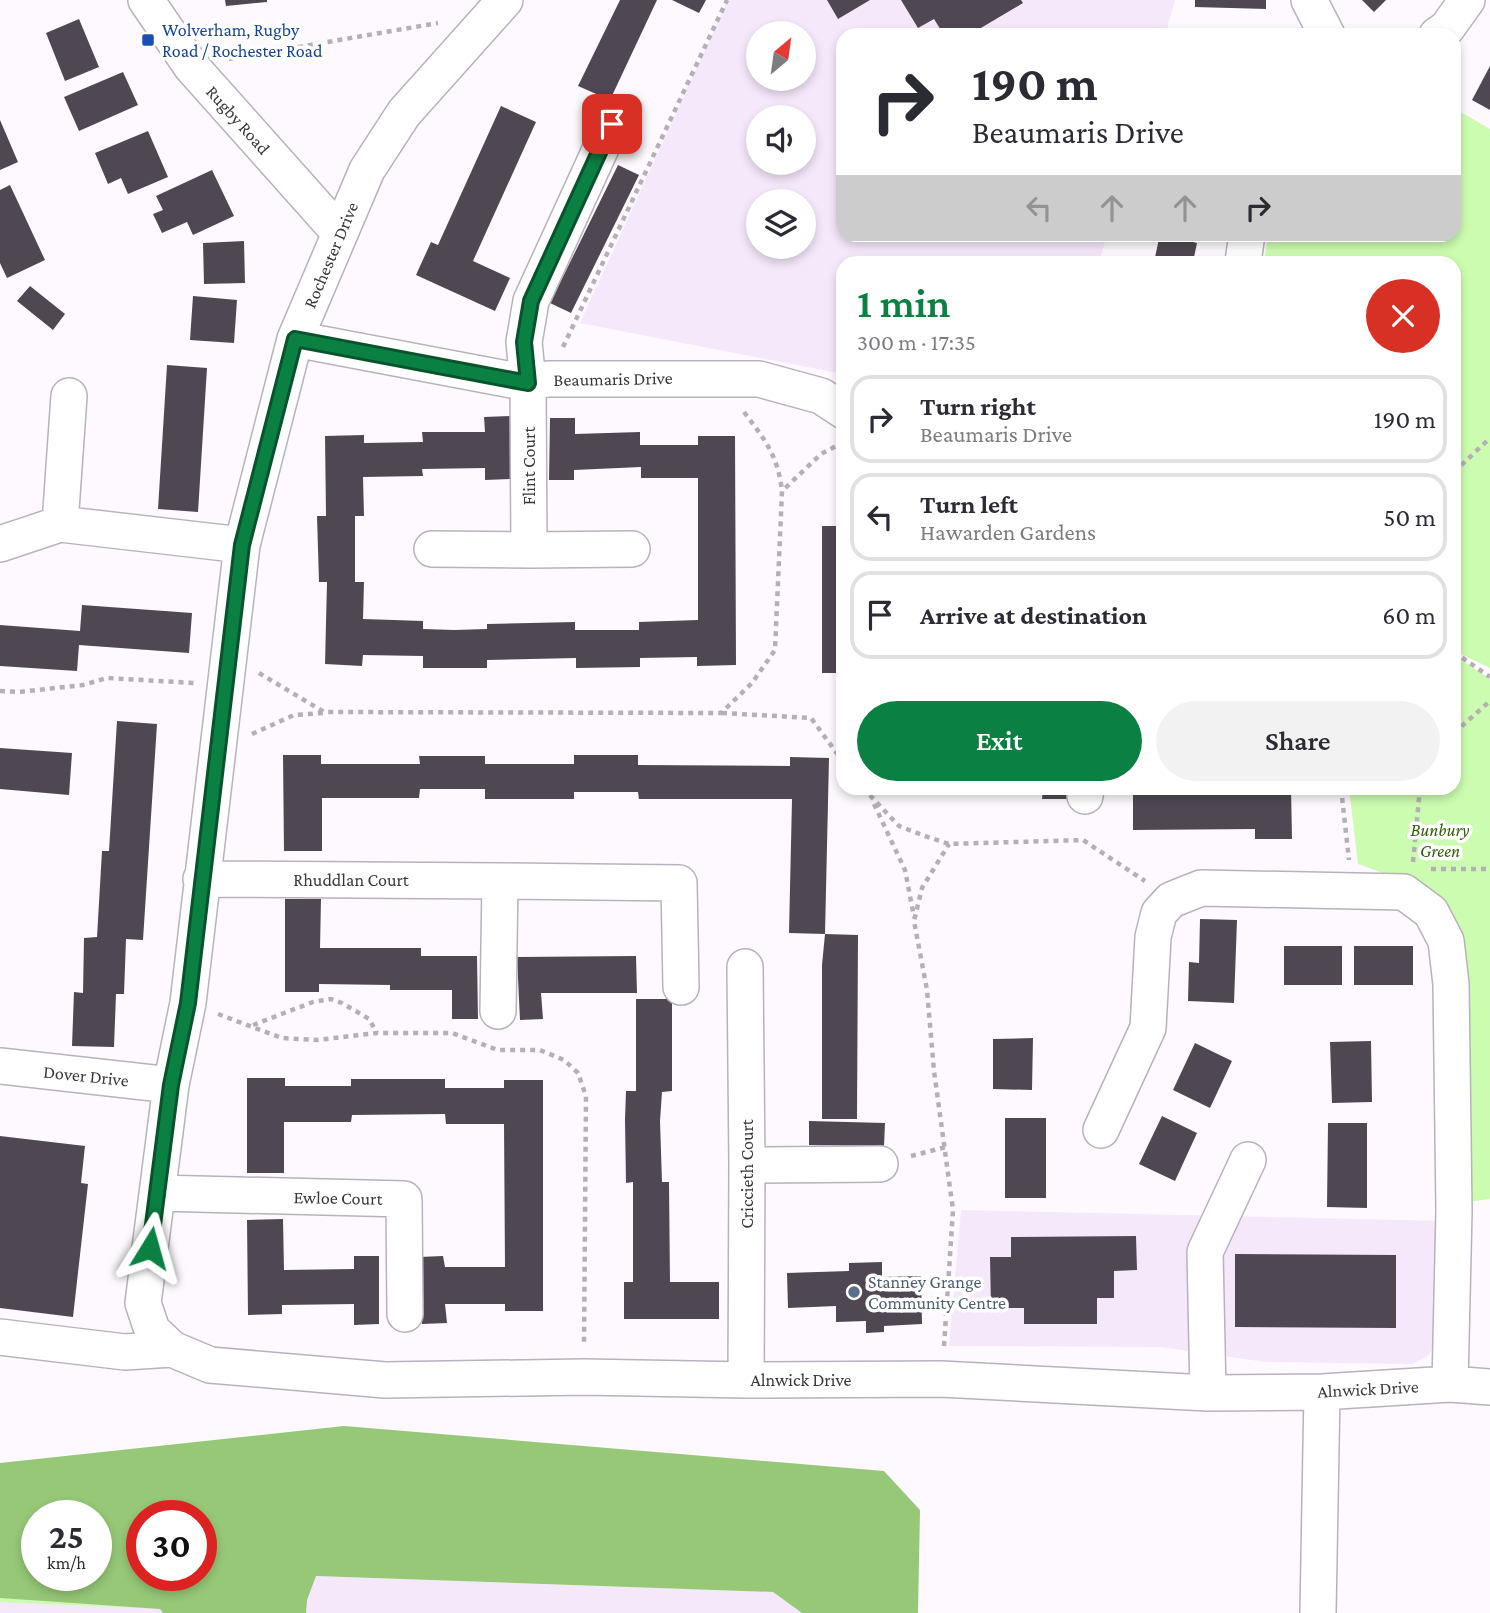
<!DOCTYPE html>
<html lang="en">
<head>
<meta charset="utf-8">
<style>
	body { margin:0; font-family:"Crimson Pro",serif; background:#f2f2f3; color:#2b2b33; height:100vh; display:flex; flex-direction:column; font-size:26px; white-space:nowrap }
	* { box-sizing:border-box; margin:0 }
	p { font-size:23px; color:#7c7c81 }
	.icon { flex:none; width:38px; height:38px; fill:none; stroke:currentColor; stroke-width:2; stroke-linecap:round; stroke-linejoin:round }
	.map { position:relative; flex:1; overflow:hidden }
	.sheet { position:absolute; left:836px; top:256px; width:625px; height:539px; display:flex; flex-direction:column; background:#fff; border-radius:21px; box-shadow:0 4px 10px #0003 }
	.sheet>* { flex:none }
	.banner { position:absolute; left:836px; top:28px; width:625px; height:214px; border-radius:21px; box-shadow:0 4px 10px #0003; background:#fff; color:#2b2b33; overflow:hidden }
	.needle { width:46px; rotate:29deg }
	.fabs { position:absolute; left:746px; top:21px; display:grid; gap:14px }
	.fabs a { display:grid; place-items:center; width:70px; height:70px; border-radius:50%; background:#fff; box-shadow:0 4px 10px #0003; font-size:35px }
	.speed { position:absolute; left:21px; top:1500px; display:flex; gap:14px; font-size:35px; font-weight:700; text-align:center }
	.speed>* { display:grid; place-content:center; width:91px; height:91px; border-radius:50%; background:#fff; box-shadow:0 4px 10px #0003; line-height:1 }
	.speed small { font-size:18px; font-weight:400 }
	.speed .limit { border:10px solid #d22; background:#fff; color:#111 }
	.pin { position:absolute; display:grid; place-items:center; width:60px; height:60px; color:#fff; margin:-30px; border-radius:14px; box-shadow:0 4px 10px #0006 }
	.me { position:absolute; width:77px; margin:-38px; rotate:8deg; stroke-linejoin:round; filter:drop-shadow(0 0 5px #0008) }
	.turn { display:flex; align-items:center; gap:24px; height:147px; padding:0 21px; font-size:32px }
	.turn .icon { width:91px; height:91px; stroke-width:2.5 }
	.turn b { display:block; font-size:49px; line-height:60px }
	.lanes { display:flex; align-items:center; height:66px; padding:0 21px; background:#0003; justify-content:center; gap:35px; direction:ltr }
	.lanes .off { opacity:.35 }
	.round { display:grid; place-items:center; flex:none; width:74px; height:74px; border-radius:37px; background:#f2f2f3 }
	.head { display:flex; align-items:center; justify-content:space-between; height:119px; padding:0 21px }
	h1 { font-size:42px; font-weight:600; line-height:52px; color:#0b8043 }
	.cta { display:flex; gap:14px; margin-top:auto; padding:14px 21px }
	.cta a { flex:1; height:80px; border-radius:42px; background:#0b8043; color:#fff; font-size:28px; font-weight:600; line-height:80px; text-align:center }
	.cta a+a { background:#f2f2f3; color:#2b2b33 }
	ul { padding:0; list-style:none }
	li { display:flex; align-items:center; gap:21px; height:88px; margin:0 14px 10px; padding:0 7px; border:4px solid #e1e1e2; border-radius:21px }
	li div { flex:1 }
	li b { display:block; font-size:26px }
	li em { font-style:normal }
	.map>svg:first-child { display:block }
</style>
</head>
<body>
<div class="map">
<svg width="1490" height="1613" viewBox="0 0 1490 1613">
	<rect width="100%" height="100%" fill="#fdf9fe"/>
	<path fill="#f5e8fb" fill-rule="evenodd" d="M728,0H1175L1165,35H844V234L1107,235L1099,262H844L843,374L580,323ZM758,33H803V79H758ZM758,117H803V163H758ZM758,201H803V247H758Z
		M961,1210L1443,1221L1437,1343L1428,1356L1412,1364L1266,1362L1160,1347L949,1346Z
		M0,1557L37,1575L316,1576L773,1592L802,1613H0Z"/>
	<path fill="#ccfcb0" d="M1454,108L1490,129V668L1463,655L1454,647V262H1264L1268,235L1454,234Z
		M1454,655L1490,679V1199L1467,1202L1463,958L1420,886L1358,864L1349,788H1454Z
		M0,1598L160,1609L0,1602Z"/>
	<path fill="#96c877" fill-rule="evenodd" d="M344,1426L884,1471L920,1510L918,1613H802L773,1592L316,1576L307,1600L306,1613H163L160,1609L0,1598V1463ZM37,1516H96V1575H37ZM142,1516H201V1575H142Z"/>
	<path fill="#4f4852" d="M225,0H267V2L226,6Z
		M620,0H657L610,100L578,86Z
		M672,0H706L699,13Z
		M827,0H870L838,19Z
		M901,0H1021L1023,3L969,35H944L934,19L918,28Z
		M1195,0H1266V9L1195,7Z
		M1362,0H1386L1374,12Z
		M79,19L99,67L65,81L46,33Z
		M1490,66V110L1472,100Z
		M123,72L138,105L79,131L64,97Z
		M501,106L536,122L473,261L510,278L495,311L416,275L431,242L438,245Z
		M0,120L18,162L0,170Z
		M148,131L168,177L128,194L121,178L108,184L95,153Z
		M618,165L639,175L571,313L550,303Z
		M212,170L234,216L193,235L187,222L162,233L153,214L163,210L156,196Z
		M10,185L45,260L7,278L0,263V190Z
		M1160,234L1197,243L1193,262H1154Z
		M244,241L245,283L204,284L203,243Z
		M30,286L65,314L53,330L17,301Z
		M193,296L237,300L234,343L190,340Z
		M167,365L207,368L198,512L158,509Z
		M510,416L511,479L485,480V468L422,469L423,476L363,477L364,516H355V582H364L363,619L423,621V629L454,630L487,629V624L575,622V630H639V622L698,620V478H641V467L574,470V480H549L550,418H575V434L640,432V445H698V436H735L736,665L697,666V657L640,658V667L576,668V658L487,660V668H423V656L363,655L362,666L325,664L327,582H319L317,516H326L325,436L364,435V443L423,442L422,432H485L484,417Z
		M822,526H844V673H822Z
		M82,605L192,613L189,653L79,645L77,671L0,666V625L80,631Z
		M117,721L157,724L143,940L126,939L124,994H116L114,1047L72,1046L74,992L83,993L84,938L97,937L102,851H109Z
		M0,748L72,753L69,795L0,789Z
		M283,755H321V764H420L419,756H485V764H574V755H638V765L790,766V757L829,758L825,934L789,933L792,799H639L638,792H574V799H485V789H420L419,798H322V851H284Z
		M1043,788H1067V799H1042Z
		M1254,788H1291L1292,839H1255V829L1133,830V793L1254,792Z
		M285,899H321L320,948H421V956H477L478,1019H452V990H390V985L319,984V992H285Z
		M1200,919L1237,920L1234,1003L1188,1001L1189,962L1199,963Z
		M825,934L858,935L857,1119H822V965Z
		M1284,946H1342V985H1284Z
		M1354,946H1413V985H1354Z
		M636,956L637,993H541L543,1019L520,1020L517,957Z
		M636,999H672V1091L662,1092L660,1121L662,1182H669L670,1282H719V1319H624V1282H633V1182L626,1183L625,1120L626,1091H636Z
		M1033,1038L1032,1090L993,1089V1039Z
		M1371,1041L1372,1102L1332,1103L1330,1042Z
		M1195,1043L1232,1061L1210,1108L1173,1090Z
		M247,1078H285V1086H351V1079H445V1088H504V1080H543V1311H505V1304H445L447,1323L422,1324L419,1257L443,1256L445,1267H505L504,1124H446L445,1114L352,1115L351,1122H284V1173H247Z
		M1162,1116L1197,1133L1175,1181L1139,1164Z
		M1005,1118H1046V1198H1005Z
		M809,1121L885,1123L884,1146L809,1145Z
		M1328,1123H1367V1208L1327,1207Z
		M0,1136L85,1146L81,1183L88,1184L73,1317L0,1308Z
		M283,1219L284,1270L354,1269V1256H379V1324L354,1325V1304L282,1305V1314L248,1315L247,1220Z
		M1136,1236L1137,1270L1114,1271V1298H1097V1324H1024V1308H991L990,1257H1011V1237Z
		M1235,1254L1396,1255V1328L1235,1327Z
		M882,1262V1277L921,1276L922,1324L884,1326V1332L866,1333V1321L836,1322V1306L788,1308L787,1273L849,1271V1263Z"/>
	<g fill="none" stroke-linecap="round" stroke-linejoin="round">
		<defs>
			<path id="minor" d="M146,0L191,66L339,232
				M505,0L404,113L367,170L295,339L242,545L188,1003L171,1085L143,1303L152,1330L172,1349L210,1365L385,1380L584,1377L746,1380L941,1379L1208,1393L1322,1392L1450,1384L1490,1387
				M1309,0L1327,35
				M1437,35L1447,28L1467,0
				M612,124L531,301L524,342L528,383L529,550L632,549
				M1243,262L1247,234
				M295,339L528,383L547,379H759L821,396L844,411
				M69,396L60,524L242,545
				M0,544L60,524
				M432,549L529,550
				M1085,796L1086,788
				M201,879L500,881L498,1011
				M500,881L679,883L681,987
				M745,967L747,1165L746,1380
				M0,1066L171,1085
				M1101,1130L1148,1028L1153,937L1159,913L1171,900L1201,888L1404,892L1431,912L1446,941L1451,984L1454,1211L1450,1384
				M747,1165L880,1164
				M158,1193L404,1199L405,1314
				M0,1337L125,1352L172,1349
				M1208,1393L1205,1252L1248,1160
				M1318,1613L1322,1392"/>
		</defs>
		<use href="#minor" stroke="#b9b1bd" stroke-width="38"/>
		<path stroke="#b4b0b5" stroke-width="4.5" stroke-dasharray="5 5" stroke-linecap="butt" d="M229,59L438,23
			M563,347L727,0
			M744,412C765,440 777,454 782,490
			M1454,472L1490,438
			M1454,652L1490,677
			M259,673L324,712L721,713L752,683L775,650L782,491L821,454L838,445
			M0,691L19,692L83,685L107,678L194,683
			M722,713L811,718L844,763
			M1454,733L1490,701
			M252,734L294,715L323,713
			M863,788L899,826L925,836L949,844L1083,840L1145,881
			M1341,788L1349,860
			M874,804L905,870L914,917
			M1413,862L1420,788
			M1431,869H1490
			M218,1014L282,1038L317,1040L377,1033H452L498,1050H540L564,1060L578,1073L586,1096L584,1346
			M253,1025L313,1002L331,999L342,1003L369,1019L377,1033
			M911,1156L946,1147
			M944,1346L953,1210L934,1071L927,990L914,921L922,888L949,844"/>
		<use href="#minor" stroke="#fff" stroke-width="35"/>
	</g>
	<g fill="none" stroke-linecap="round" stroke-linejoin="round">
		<defs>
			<path id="route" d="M150,1248L171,1085L188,1003L242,545L295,339L528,383L524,342L531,301L612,124"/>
		</defs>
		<use href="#route" stroke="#07532c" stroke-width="18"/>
		<use href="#route" stroke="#0b8043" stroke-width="12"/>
	</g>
	<rect fill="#1a4fb4" stroke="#fff" stroke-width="2.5" x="141" y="33" width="14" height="14" rx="3.5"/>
	<circle fill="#5c6f8a" stroke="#fff" stroke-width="2.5" cx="854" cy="1292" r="7"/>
	<g text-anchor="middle" stroke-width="7" stroke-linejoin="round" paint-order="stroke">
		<g font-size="18" fill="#164399" stroke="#fff" text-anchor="start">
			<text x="162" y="36">Wolverham, Rugby<tspan x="162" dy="21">Road / Rochester Road</tspan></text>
		</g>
		<g font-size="18" fill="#3b373c" stroke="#fff">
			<text transform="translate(238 120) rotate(48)" y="6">Rugby Road</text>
			<text transform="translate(331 255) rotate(-67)" y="6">Rochester Drive</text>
			<text transform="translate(613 379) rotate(-1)" y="6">Beaumaris Drive</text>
			<text transform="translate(529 466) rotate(-90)" y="6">Flint Court</text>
			<text x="351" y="886">Rhuddlan Court</text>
			<text transform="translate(86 1076) rotate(6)" y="6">Dover Drive</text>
			<text transform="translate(747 1174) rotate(-90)" y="6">Criccieth Court</text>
			<text transform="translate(338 1198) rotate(1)" y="6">Ewloe Court</text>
			<text x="801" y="1386">Alnwick Drive</text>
			<text transform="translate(1368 1389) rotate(-3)" y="6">Alnwick Drive</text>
		</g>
		<g font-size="18" font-style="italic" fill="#305c04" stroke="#fff">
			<text x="1440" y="836">Bunbury<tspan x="1440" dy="21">Green</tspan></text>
		</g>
		<g font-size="18" fill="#4e5e75" stroke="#fff" text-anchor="start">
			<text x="868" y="1288">Stanney Grange<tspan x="868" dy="21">Community Centre</tspan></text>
		</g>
	</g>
</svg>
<div class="fabs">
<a><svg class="needle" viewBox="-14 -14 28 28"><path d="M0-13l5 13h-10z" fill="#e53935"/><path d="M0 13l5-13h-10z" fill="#7c7c81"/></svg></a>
<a><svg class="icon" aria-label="sound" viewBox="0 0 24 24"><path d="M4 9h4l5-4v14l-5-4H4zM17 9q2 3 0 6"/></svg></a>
<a><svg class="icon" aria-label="layers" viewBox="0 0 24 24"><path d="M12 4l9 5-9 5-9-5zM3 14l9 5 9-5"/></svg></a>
</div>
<div class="speed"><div>25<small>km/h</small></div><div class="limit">30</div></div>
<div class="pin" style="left:612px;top:124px;background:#d93025"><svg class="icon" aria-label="arrive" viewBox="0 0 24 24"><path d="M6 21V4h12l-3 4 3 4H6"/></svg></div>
<svg class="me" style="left:150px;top:1248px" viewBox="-20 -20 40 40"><path d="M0-17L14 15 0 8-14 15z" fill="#0b8043" stroke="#fff" stroke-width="4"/></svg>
<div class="banner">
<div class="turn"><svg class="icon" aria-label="right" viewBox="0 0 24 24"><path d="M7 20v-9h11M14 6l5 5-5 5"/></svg><div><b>190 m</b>Beaumaris Drive</div></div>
<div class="lanes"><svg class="icon off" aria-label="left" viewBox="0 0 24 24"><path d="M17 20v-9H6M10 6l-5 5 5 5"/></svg><svg class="icon off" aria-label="ahead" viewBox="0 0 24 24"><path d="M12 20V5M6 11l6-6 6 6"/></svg><svg class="icon off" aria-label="ahead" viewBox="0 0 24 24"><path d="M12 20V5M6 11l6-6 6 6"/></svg><svg class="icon" aria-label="right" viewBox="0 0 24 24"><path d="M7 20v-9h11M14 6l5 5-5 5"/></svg></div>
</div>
<section class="sheet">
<div class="head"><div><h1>1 min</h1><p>300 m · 17:35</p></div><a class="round" style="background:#d93025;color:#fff"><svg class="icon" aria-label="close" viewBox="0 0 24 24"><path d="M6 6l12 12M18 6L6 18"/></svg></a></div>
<ul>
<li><svg class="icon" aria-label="right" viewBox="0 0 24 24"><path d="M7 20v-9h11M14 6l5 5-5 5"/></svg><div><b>Turn right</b><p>Beaumaris Drive</p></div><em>190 m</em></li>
<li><svg class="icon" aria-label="left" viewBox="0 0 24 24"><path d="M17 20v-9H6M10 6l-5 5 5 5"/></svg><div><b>Turn left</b><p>Hawarden Gardens</p></div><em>50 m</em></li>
<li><svg class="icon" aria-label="arrive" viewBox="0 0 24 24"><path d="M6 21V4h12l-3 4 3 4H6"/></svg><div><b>Arrive at destination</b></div><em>60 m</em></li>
</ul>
<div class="cta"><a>Exit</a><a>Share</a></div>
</section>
</div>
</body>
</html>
